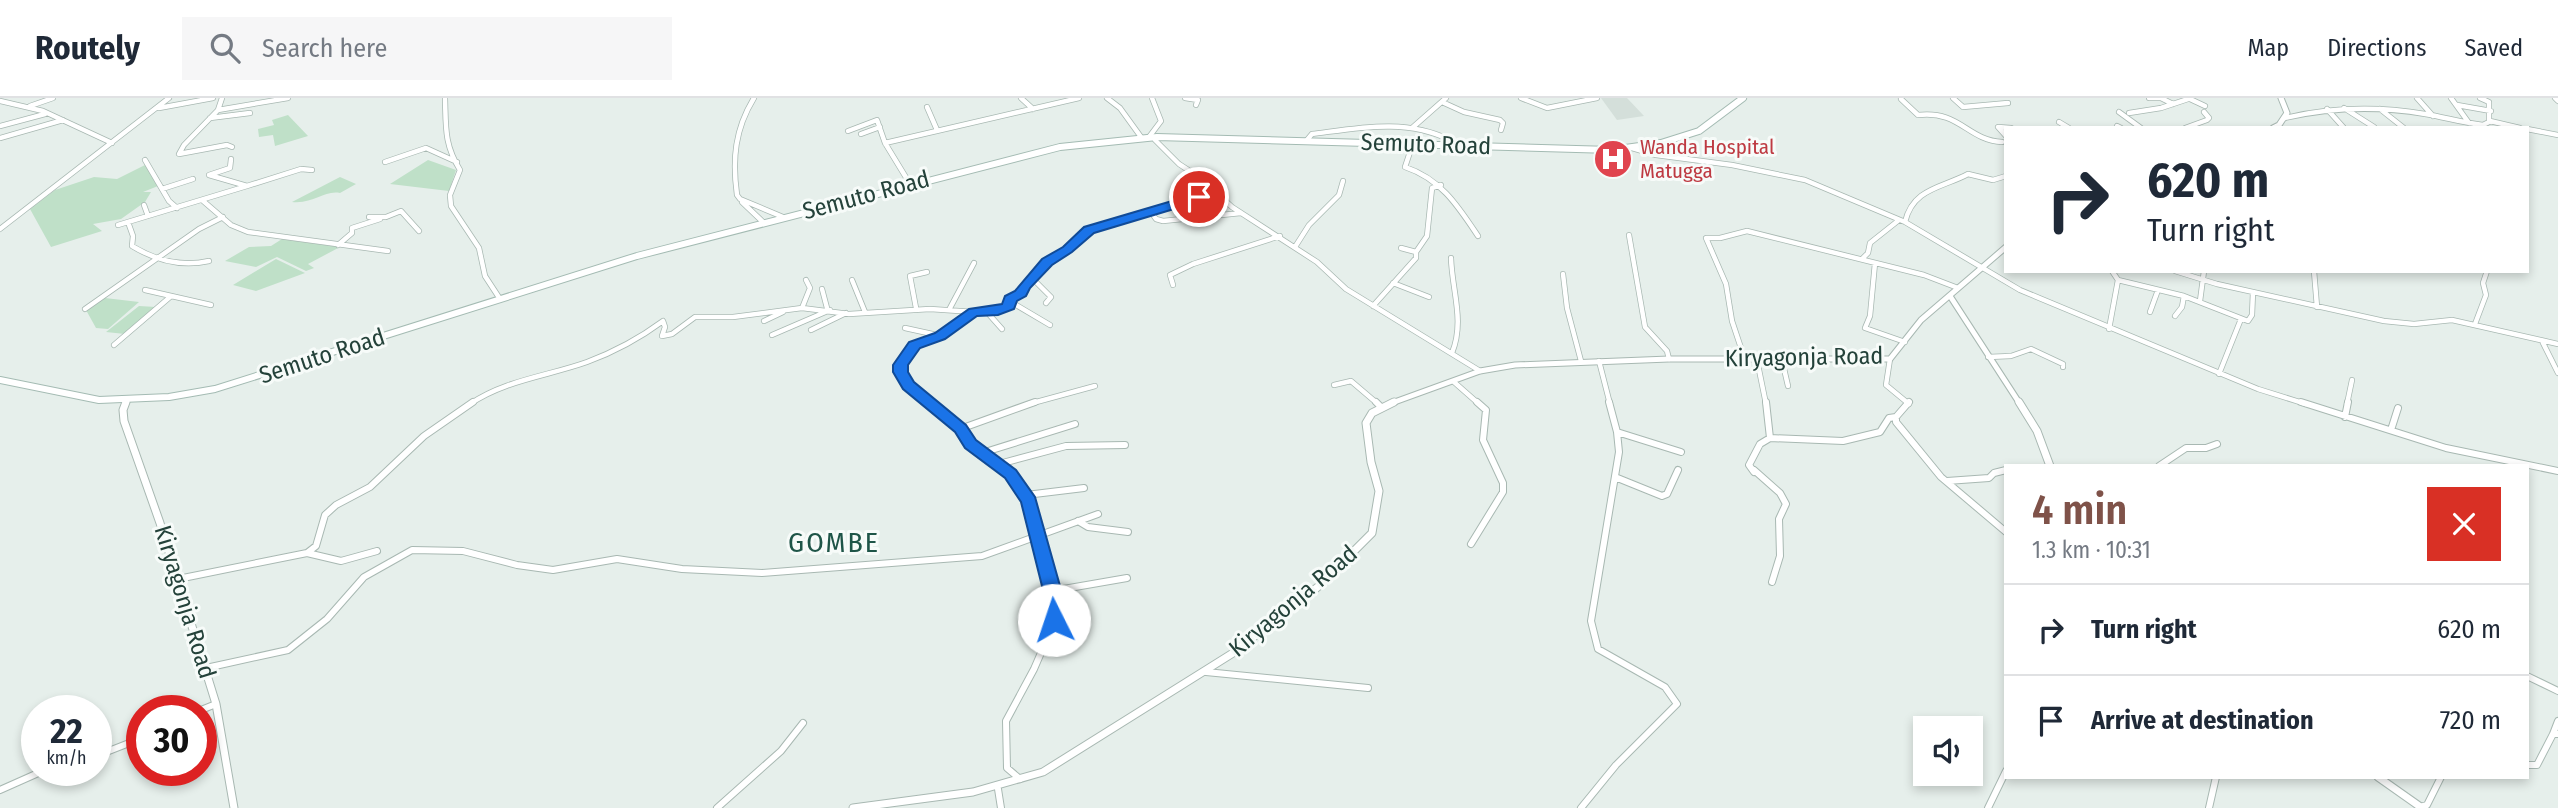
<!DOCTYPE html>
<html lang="en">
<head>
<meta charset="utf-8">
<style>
	body { margin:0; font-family:"Fira Sans Condensed",sans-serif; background:#f6f6f7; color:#1f2937; height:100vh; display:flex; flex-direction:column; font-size:26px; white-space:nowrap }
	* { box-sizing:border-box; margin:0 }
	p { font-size:23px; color:#747a83 }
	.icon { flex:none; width:38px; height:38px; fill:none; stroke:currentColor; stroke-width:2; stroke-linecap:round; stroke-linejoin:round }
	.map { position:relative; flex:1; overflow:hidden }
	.drawer { position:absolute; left:2004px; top:366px; width:525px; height:315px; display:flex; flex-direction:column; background:#fff; border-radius:0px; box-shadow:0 4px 10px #0003 }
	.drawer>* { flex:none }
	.banner { position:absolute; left:2004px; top:28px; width:525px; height:147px; border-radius:0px; box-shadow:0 4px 10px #0003; background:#fff; color:#1f2937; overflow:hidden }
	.fabs { position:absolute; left:1913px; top:618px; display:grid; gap:14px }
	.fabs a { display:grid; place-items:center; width:70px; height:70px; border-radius:0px; background:#fff; box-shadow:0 4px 10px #0003; font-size:35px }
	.speed { position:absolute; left:21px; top:597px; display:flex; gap:14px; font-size:35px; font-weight:700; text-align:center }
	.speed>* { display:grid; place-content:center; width:91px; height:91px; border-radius:50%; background:#fff; box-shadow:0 4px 10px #0003; line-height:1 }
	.speed small { font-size:18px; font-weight:400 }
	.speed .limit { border:10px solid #d22; background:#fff; color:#111 }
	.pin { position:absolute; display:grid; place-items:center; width:60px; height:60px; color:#fff; margin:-30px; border:4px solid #fff; border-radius:50%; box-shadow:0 2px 7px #0007 }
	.me { position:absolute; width:77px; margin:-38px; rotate:356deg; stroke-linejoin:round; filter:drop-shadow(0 0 5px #0008) }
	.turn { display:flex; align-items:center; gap:24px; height:147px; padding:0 28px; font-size:32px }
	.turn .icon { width:91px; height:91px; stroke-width:2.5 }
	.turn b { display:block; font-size:49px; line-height:60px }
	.round { display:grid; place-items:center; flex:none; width:74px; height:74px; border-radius:0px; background:#f6f6f7 }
	.summary { display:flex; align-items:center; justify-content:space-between; height:119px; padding:0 28px }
	h1 { font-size:42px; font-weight:600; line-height:52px; color:#7f5249 }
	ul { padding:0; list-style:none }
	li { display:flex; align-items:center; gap:21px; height:91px; padding:0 28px; border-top:2px solid #e0e1e3 }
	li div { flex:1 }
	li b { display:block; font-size:26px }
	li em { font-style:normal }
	header { display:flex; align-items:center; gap:42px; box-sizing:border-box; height:98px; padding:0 35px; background:#fff; border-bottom:2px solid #e0e1e3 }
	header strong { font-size:33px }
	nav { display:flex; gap:38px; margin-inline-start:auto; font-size:24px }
	.search { width:490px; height:63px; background:#f6f6f7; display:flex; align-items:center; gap:18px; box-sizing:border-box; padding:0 24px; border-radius:0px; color:#747a83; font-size:26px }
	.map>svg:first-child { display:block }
</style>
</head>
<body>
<header>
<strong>Routely</strong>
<div class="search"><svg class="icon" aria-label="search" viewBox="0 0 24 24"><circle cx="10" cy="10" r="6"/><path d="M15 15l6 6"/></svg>Search here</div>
<nav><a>Map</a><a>Directions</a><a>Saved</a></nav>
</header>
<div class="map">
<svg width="2558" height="710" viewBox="0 0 2558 710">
	<rect width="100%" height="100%" fill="#e6efeb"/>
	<path fill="#d4dfda" d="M1601,0H1627L1644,18L1617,22Z"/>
	<path fill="#bfe0c8" d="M288,17L308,38L275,48L273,37L259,39L258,31L274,27L272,22Z
		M428,62L456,72L449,93L390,86Z
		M145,67L158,88L143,94H151L145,104L121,121L93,126L102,133L51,149L30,111L55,92L94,79L117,81Z
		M340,79L356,86L340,95C324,92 315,106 292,104Z
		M282,141L340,149L308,166L314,170L306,173L277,159L256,169L225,163L249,149L271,148Z
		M276,161L305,175L256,193L233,187Z
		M105,200L139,204L108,231L96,230L86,212Z
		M139,208L156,209L125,236L106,234Z"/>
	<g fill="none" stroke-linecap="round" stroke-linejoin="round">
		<defs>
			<path id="minor-far1" d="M222,0L218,12L288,0
				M445,0C446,29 444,46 460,72L450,97L451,108L479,150L485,178L500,201
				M754,0C735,31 732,61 737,97L740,101L783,119
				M1021,0L1033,11
				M1107,0L1120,10L1141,39
				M1185,0L1198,2L1196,7
				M1521,0L1547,10L1597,0
				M1953,0L1963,9L2008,5
				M2149,0H2161L2173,6
				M2417,0L2433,18
				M2451,0L2469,25
				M2555,0L2558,3
				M1901,1L1918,17C1960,12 1967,42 2002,44
				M2190,1L2205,8
				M0,3L43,13L112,45
				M1442,4L1464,14L1500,22L1503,25L1501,32
				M2457,7L2491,13
				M927,9L937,32
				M33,10L30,8L53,0
				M159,10L213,0
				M2344,10L2374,29
				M2327,11L2344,30
				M2380,11L2404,30
				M218,12L184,47L179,56L227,47L232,49
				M2119,14L2141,30
				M2129,15L2161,10L2191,0
				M210,20L250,15
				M2285,20C2332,9 2377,8 2425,16C2444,19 2463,25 2483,27L2489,24V4L2480,0
				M2490,23L2520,30
				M2059,24L2069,30
				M0,28L45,16
				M2117,28L2121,30
				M1412,30L1446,0
				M2185,30L2207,22L2209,20L2204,14
				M2527,31L2558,37
				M848,33L877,22L885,45L910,86
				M861,36L880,29
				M2006,38L1998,29L2011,30
				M1149,39L1161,23L1152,0
				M1157,39L1155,42L1179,66L1199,79L1232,109L1317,164L1346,191L1480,273
				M0,40L63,22
				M1307,42L1312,36C1359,30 1406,20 1450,42L1451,47
				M885,45L1079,0
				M1413,45L1405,69C1441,81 1458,108 1478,138
				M1632,50L1656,57L1732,67L1805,82L1905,124L2020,192L2258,291L2306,306
				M231,61L230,70L209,77L247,88L301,71L312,72
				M145,62L169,103L177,110
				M385,64L426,50L457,64
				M162,91L193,81
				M202,102L231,127L248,134L388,153
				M742,104L763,124
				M144,107L148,118
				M1151,114L1156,121L1163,123L1241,115
				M369,119H386L401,113L419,133
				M128,124L133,138L132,148C155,162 182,169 209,163
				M1905,124C1913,90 1942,90 1968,76L1993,82L2006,78
				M118,127L247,88
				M0,131L169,0
				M1629,137L1645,229L1667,253L1669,261
				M338,147L352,135V130L380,121
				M1295,149L1309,127L1339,97L1343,83
				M1416,154L1427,138L1432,90L1441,87
				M1451,160C1452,193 1465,223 1452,255
				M1862,161L1868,155L1870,145L1899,122
				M1875,165L1870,218L1865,230L1905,244
				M2112,173L2118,182L2184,198L2248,223L2252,217L2253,194
				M2175,173L2217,186L2384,223L2414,226L2452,222L2558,246
				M2314,173L2317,209
				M1563,176L1567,210L1581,263
				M1033,181L1051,199L1046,205
				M852,182L865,214
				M1393,185L1429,199
				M1173,187L1170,177L1193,166L1280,138
				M822,191L827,210
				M145,192L211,207
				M2200,203L2204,173
				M1011,204L1050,227
				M1373,208L1416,160V154L1401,150
				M802,210L810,190L806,182
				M916,210L910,178L927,174
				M950,210L974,165
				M85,211L199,131L223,119
				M986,213L1002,231
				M2150,214L2158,192
				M2175,218L2182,209L2184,198
				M764,223L783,214
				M2475,226L2486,197L2483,185L2487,173
				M905,230L937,237
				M2109,231L2118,182
				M811,232L846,215
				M772,237L830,212
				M2542,243L2558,275
				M114,247L170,199
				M1988,259L2011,258L2031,251L2063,266V269
				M1890,261L1886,287L1909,306
				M1745,262L1732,223L1726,186L1706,140H1720L1747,133L1924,177L1958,190
				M1757,262L1766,306
				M1782,262L1788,288
				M1599,263L1610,306
				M2219,276L2241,221
				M1454,284L1479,306
				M1334,287L1351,283L1378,306
				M470,306C505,282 548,278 587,264C614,254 640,240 663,223L665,229L662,238L672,236L695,219H733L802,210L849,216L930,211L974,214
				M930,306L914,292L901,275L905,259L914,250L936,240L969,217L1009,208L1010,201L1021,195L1024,188L1047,164L1089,132L1215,94
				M1029,306L1095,288
				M2347,306L2352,282"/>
			<path id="minor" d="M927,304L961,331L982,355
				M1376,304L1381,309
				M1609,304L1617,334L1681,354
				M1766,304L1770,340
				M1909,304L1896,319V324L1941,379L2006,434
				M2301,304L2446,350L2558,373
				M2345,319L2348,304
				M960,331L1035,304
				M2391,332L2398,310
				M999,366L1066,348L1125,347
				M2159,368L2186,350H2206L2217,346
				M1754,372L1780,395L1786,406L1779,421L1780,458L1772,484
				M1754,374L1749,367L1760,346L1770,340L1843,343L1880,334L1889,320L1896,319
				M1615,379L1662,398L1667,396L1678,372
				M1947,383L1989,380L1994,375L2006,372
				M1026,397L1084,390
				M1078,423L1088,429L1128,434
				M1471,446L1503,394V385L1483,342L1486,312L1477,304
				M307,455L341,463L377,453
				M178,481L307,455L316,448L325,417L336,407L370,389L424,338L473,304
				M1052,493L1127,480
				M206,570L288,552L327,521L364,479L412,452L463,453L517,467L553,472L617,461L682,471L762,475L982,458L1098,416
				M1206,574L1368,590
				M2527,578L2558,593
				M201,612L216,606
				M2553,636L2558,623
				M96,658L142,640
				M2527,667H2537L2553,636H2558
				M1020,681L1007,670L1006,623L1034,571L1053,527L1052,493L1029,403L1010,376L982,355L1075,326
				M998,691L1001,710
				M0,692L45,672
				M2420,709L2427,707L2441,679
				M717,710L781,653L803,625
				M1581,710L1616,667L1677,606L1665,589L1598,551L1591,523L1619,354L1617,334
				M1988,710L2006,673
				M2209,710L2216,679"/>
			<path id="tertiary-far1" d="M2273,30L2279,27L2287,15L2281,0
				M1950,198L2020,306
				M125,306L127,302
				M1389,306L1480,273L1515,267L1669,261H1890L1921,222L2006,149"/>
			<path id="tertiary" d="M126,304L123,312L124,323L160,425L216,606L234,710
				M2019,304L2037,333L2050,368
				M2378,679L2422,710
				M853,710L973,694L1043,674L1233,555L1319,488L1372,435L1379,393L1371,364L1366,325L1372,315L1394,304"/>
			<path id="secondary" d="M0,282L99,302L169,299L215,291L637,158L1060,49L1157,39L1611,52L1661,45L1699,33L1743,0"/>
		</defs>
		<use href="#minor-far1" stroke="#a8b8b2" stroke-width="6"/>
		<use href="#minor" stroke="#a8b8b2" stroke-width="8"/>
		<use href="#tertiary-far1" stroke="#a8b8b2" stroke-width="7"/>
		<use href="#tertiary" stroke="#a8b8b2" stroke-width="9"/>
		<use href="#secondary" stroke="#a4bbb3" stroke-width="8"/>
		<use href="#minor-far1" stroke="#fff" stroke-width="4.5"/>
		<use href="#minor" stroke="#fff" stroke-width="6"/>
		<use href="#tertiary-far1" stroke="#fff" stroke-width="5"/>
		<use href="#tertiary" stroke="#fff" stroke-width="7"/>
		<use href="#secondary" stroke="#fff" stroke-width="6"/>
	</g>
	<path fill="#1a73e8" stroke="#114b97" stroke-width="2" d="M1199,95L1204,96V102L1094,135L1072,154L1052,167L1030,190L1026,198L1017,203L1014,211L998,217L977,218L945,241L920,250L908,267V274L914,284L966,327L976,342L1016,372L1035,399L1060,488L1063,522L1060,527H1047L1042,488L1021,404L1005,380L965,350L955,334L903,291L893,274V267L909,244L935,235L969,211L1002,206L1005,198L1015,193L1042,161L1063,149L1084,129Z"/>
	<defs>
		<symbol id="hospital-disc" viewBox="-11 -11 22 22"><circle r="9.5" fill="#e0444e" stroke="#f7fbf9"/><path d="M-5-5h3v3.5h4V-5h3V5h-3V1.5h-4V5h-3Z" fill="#fff"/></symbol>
	</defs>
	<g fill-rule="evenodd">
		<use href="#hospital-disc" x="1591" y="39" width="44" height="44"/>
	</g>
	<g text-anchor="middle" stroke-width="6" stroke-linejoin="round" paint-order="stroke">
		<g font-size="21" fill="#be3a42" stroke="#f7fbf9" text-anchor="start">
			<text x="1640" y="56">Wanda Hospital<tspan x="1640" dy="24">Matugga</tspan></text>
		</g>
		<g font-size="24" fill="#24423a" stroke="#f7fbf9">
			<text transform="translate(1426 46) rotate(2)" y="8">Semuto Road</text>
			<text transform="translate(866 97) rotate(-15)" y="8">Semuto Road</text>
			<text transform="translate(322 258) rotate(-18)" y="8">Semuto Road</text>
			<text transform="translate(1804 259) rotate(-1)" y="8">Kiryagonja Road</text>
			<text transform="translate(1293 503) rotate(-40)" y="8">Kiryagonja Road</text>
			<text transform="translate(185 504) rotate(73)" y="8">Kiryagonja Road</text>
		</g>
		<g font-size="28" letter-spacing="2" fill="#1f5548" stroke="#f7fbf9">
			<text x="834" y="454">GOMBE</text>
		</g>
	</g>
</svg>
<div class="fabs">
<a><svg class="icon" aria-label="sound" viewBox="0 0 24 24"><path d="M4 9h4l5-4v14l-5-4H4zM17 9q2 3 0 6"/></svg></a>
</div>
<div class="speed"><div>22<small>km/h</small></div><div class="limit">30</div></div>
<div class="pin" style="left:1199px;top:99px;background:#d93025"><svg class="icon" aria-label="arrive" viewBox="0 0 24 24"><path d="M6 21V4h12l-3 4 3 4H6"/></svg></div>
<svg class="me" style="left:1054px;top:522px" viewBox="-20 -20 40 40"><circle r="19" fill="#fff"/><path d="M0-13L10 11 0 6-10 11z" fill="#1a73e8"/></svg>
<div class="banner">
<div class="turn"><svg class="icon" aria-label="right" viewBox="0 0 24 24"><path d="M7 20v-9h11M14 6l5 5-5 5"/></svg><div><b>620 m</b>Turn right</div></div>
</div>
<section class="drawer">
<div class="summary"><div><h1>4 min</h1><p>1.3 km · 10:31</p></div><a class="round" style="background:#d93025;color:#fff"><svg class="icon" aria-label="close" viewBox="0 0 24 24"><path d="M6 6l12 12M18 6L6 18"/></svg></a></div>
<ul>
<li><svg class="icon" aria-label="right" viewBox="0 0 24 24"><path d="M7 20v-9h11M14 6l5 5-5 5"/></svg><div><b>Turn right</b></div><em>620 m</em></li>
<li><svg class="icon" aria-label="arrive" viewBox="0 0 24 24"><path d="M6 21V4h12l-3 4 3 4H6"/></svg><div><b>Arrive at destination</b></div><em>720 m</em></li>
</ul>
</section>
</div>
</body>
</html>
